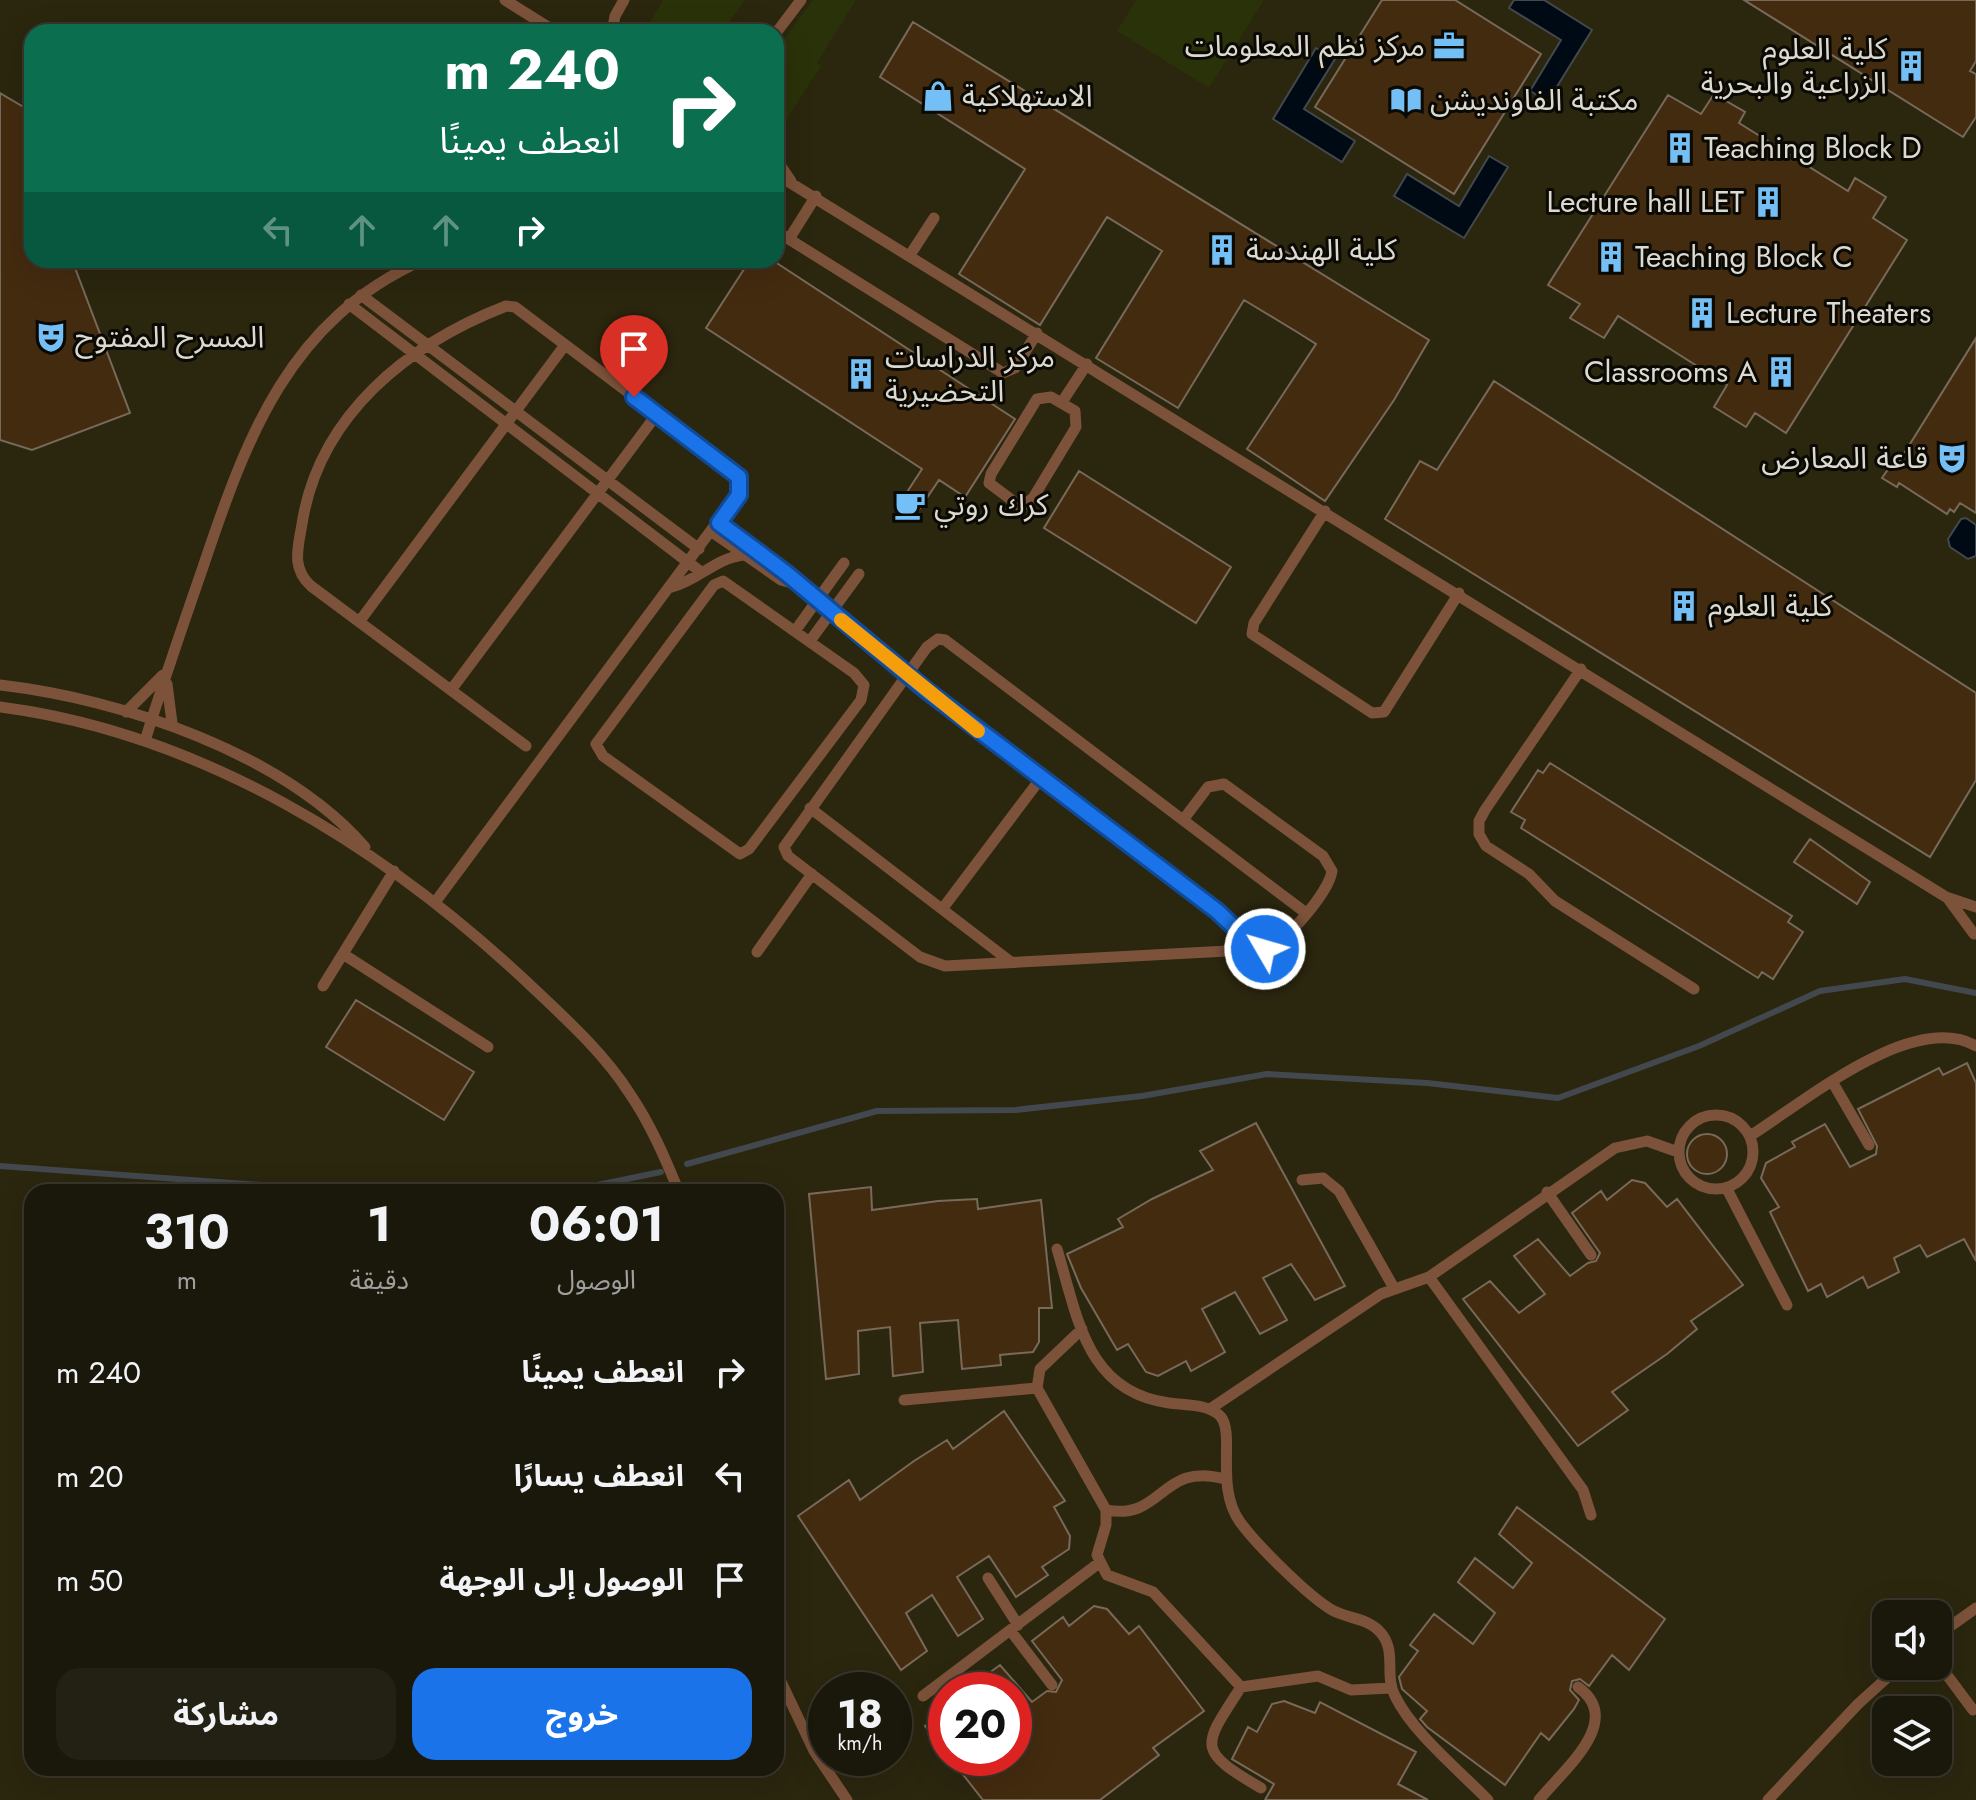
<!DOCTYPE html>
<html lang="ar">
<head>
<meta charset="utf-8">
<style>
	body { margin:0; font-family:Jost,"Noto Sans Arabic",sans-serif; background:#232014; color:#f1f3f6; direction:rtl; height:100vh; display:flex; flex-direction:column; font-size:30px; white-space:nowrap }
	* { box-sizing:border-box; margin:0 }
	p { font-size:26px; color:#9f9f9d }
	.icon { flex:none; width:44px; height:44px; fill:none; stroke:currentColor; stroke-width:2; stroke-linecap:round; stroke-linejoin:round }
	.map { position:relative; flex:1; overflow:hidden; direction:ltr }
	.details { position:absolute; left:24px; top:1184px; width:760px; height:592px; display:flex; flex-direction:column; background:#1a170b; border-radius:24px; box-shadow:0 8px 32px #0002,0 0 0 2px #38362c; direction:rtl }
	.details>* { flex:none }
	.banner { position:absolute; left:24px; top:24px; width:760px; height:244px; border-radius:24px; box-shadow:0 8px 32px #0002,0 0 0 2px #38362c; direction:rtl; background:#0b6e4f; color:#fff; overflow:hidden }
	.buttons { position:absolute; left:1872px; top:1600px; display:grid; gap:16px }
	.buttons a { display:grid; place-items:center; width:80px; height:80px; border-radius:16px; background:#1a170b; box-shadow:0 8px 32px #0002,0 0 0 2px #38362c; font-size:40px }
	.speed { position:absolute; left:808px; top:1672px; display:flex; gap:16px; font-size:40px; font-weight:700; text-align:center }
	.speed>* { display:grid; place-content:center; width:104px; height:104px; border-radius:50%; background:#1a170b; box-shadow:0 8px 32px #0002,0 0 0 2px #38362c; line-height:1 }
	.speed small { font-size:20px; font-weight:400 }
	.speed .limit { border:12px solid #d22; background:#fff; color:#111 }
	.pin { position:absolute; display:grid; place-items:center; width:68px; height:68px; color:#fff; margin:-82px -34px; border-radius:50% 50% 50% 0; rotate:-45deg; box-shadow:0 0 8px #0007 }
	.pin .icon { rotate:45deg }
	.me { position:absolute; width:88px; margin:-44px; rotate:308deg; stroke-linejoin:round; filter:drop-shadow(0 0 6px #0008) }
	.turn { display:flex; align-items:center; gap:28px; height:168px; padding:0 32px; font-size:36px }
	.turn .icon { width:104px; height:104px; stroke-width:2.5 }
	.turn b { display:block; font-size:56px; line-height:68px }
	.lanes { display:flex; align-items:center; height:76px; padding:0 32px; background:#0003; justify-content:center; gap:40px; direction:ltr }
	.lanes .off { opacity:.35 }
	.eta { display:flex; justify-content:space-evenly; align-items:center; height:136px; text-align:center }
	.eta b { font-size:48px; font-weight:700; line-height:56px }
	.button { display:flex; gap:16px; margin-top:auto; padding:16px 32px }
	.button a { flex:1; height:92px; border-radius:24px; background:#1a73e8; color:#fff; font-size:32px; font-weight:700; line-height:92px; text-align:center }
	.button a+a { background:#232014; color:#f1f3f6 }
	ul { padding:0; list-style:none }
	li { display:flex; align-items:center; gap:24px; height:104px; padding:0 32px }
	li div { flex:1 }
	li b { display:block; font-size:30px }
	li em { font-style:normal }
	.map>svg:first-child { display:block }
</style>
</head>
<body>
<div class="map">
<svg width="1976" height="1800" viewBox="0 0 1976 1800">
	<rect width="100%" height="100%" fill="#231f0f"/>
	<path fill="#2b260e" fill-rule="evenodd" d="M0,0H1976V1800H0ZM32,32H776V260H32ZM32,1192H776V1768H32ZM1886,1614H1938V1666H1886ZM826,1690H894V1758H826ZM946,1690H1014V1758H946ZM1886,1710H1938V1762H1886Z"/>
	<path fill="#2a3209" d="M663,0H745L727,25L732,32H644Z
		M813,0H856L817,63L821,66L776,136V50Z
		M1136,0H1264L1209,88L1117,31Z"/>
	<path fill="#000a15" stroke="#42484d" stroke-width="2" d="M1514,0H1544L1592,30L1548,101L1530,91L1561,40L1509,8Z
		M1316,48L1335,59L1304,109L1355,141L1342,162L1273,119Z
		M1489,156L1508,167L1464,238L1394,196L1407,174L1459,206Z
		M1966,518L1976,525V556L1968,559L1950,547L1948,539L1961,519Z"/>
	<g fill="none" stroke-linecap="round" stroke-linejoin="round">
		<path stroke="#42484d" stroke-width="6" d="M687,1164L877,1111L1015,1110L1142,1096L1267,1074L1427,1083L1558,1098L1699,1046L1820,991L1905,979L1976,993
			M0,1166L356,1192
			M563,1192L661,1172"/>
	</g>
	<path fill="#432b0f" stroke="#78695a" stroke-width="2" d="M1382,0H1455L1541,54L1454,194L1315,107Z
		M1744,0H1976V61L1970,71L1976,74V117L1963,137Z
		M913,22L1429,340L1394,400L1325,501L1247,449L1316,344L1297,332L1244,300L1178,408L1096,358L1162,251L1107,217L1040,325L959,274L1025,169L880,77Z
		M0,93L32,112V260H72L130,413L32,450L0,440Z
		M1714,94L1745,112L1739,123L1848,191L1855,178L1886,197L1873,218L1907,240L1786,433L1755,413L1746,427L1714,407L1727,385L1618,316L1604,338L1570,318L1580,304L1548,285L1668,95L1701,114Z
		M750,260H772L1015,419L965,497L939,480L912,520L896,509L922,469L706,328Z
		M1976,338V513L1960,503L1954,512L1950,509L1947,514L1899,483L1897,487L1882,478L1891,465L1895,468Z
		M1494,381L1976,693V780L1930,857L1385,519L1420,461L1437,470Z
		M1079,471L1231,567L1196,623L1044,528Z
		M1550,763L1792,916L1788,922L1803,932L1773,979L1762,972L1758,978L1521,828L1525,820L1511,812L1538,770L1543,773Z
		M1810,839L1870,882L1857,904L1794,862Z
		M356,1000L474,1072L444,1120L326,1047Z
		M1967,1063L1976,1083V1261L1964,1239L1927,1257L1920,1245L1894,1258L1899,1272L1868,1288L1863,1277L1827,1297L1821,1284L1808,1291L1770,1212L1779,1207L1761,1178L1766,1163L1795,1147L1792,1142L1825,1124L1850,1167L1876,1154L1877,1146L1858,1109L1939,1068L1943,1075Z
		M1256,1123L1345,1286L1315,1300L1291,1264L1263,1278L1287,1320L1260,1334L1235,1292L1202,1309L1225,1352L1191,1371L1186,1361L1158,1376L1146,1372L1128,1344L1117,1350L1081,1288L1067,1254L1123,1227L1118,1219L1152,1199L1213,1170L1200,1151Z
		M1687 1154a20 20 0 1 1 40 0a20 20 0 1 1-40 0Z
		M1632,1180L1645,1183L1667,1207L1677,1199L1743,1285L1691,1321L1697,1329L1667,1354L1612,1392L1628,1410L1578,1446L1463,1299L1490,1281L1519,1313L1545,1294L1514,1256L1538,1239L1570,1276L1588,1263L1596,1261L1600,1253L1572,1213L1601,1191L1607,1200Z
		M871,1187L872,1210L938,1201L977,1199L978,1209L1041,1200L1052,1308H1039V1342L1033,1352L1000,1355L1001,1365L962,1369L958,1320L920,1323L923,1372L893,1376L890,1327L858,1331L859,1374L826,1379L809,1194Z
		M1004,1411L1065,1501L1054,1507L1070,1536L1069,1549L1042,1567L1048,1575L1016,1597L989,1556L957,1577L983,1619L958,1636L932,1595L906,1613L927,1651L901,1670L798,1516L849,1480L860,1500L914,1461L947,1440L953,1449Z
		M1517,1507L1665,1619L1629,1670L1612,1655L1589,1686L1580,1679L1572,1681L1570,1690L1579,1700L1574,1709L1549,1740L1541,1733L1505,1785L1427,1727L1420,1719L1427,1711L1402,1689L1399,1677L1418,1651L1410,1645L1434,1614L1473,1644L1495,1613L1458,1582L1475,1558L1513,1588L1532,1563L1499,1534Z
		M1094,1606L1107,1609L1129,1634L1139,1626L1204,1711L1153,1748L1159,1755L1100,1800H983L950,1758H1014V1690H966L1000,1665L1032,1702L1047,1691L1056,1692L1062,1680L1032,1641L1063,1617L1069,1626Z
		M1284,1701L1315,1713L1320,1702L1416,1752L1398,1784L1428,1800H1265L1274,1784L1232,1759L1248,1727L1257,1732L1272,1704Z
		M946,1712V1752L925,1726Z"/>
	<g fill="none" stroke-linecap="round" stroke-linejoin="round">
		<path stroke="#7c523a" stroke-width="11" d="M505,0L556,32
			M612,32L615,16L624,0
			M776,33L801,0
			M776,159L791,181
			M776,174L1946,897L1976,907
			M776,231L1003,373L1015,368L1037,333
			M789,239L816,196
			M910,255L934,218
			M361,295L699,549
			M349,304L701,572
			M1051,397L1075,411L1076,427L1033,498L1021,507L989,483L991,474L1037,399Z
			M1062,402L1087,364
			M1325,511L1254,623L1252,634L1372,713L1384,712L1459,593
			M719,523L786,573L926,690L1217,911L1257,949
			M712,532L781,580L795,584
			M723,581L854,673L864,685L861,700L749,849L740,854L603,756L596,744L714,585Z
			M672,587C699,580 715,558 744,555
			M359,622L565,345
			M795,631L844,563
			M810,641L859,574
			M1581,669L1485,810L1479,821V834L1486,846L1529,874L1555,901L1694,989
			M167,684L172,723
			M0,685C121,699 283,753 365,847
			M451,690L657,414
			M0,707C201,733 383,847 528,983C565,1018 603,1052 630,1094C651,1125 665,1158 679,1192
			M126,712L163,675
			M145,741C163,682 183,625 203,567C247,436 289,320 423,260
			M810,808L1011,962
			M1183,820L1208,787L1224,784L1323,856L1332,871C1329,892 1286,943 1265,949L945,966L920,957L788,856L784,847L927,647L938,639L945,640L1306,913
			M1949,900L1974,934
			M436,901L741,490L734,472L515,307L506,306C408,344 319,415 302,524C298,548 291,568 311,586L526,746
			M943,908L1041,778
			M757,952L812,874
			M343,954L488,1047
			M323,986L394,871
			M1833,1083L1869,1145
			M1679 1152a37 37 0 1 1 74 0a37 37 0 1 1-74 0Z
			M1750,1136C1804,1102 1913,1010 1976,1046
			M1302,1180L1323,1178L1339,1191L1394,1288
			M1727,1189L1787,1305
			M1547,1192L1591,1255
			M1057,1249C1078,1318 1086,1392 1169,1403C1185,1405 1210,1404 1221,1417C1235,1435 1215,1487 1240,1522C1257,1545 1308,1596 1332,1610C1348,1619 1369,1618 1381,1633C1397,1652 1384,1675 1395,1696C1413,1733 1459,1770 1488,1800
			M1429,1277L1583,1490L1591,1515
			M1082,1329L1040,1369L1037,1388L1106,1510V1525L1097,1555L1107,1575L1153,1592L1241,1687L1318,1676L1351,1690L1391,1688
			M904,1400L1037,1388
			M1210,1409L1381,1294L1429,1277L1615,1148L1647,1141L1678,1152
			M1106,1510C1164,1521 1160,1461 1225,1479
			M988,1578L1018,1625
			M1010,1630L1052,1685
			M1938,1635L1976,1608
			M1938,1663L1973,1710
			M776,1671L814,1751L847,1800
			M1241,1687C1202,1747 1196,1750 1261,1788
			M923,1696L1099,1563
			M1539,1800C1564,1769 1625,1721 1578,1687
			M1768,1800L1858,1704L1900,1666"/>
	</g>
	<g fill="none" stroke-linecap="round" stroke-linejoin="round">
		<defs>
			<path id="route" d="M634,397L739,477V495L719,523L786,573L926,690L1217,911L1257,949H1265"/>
		</defs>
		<use href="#route" stroke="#114b97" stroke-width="20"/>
		<use href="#route" stroke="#1a73e8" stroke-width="14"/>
		<path stroke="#f59e0b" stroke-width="14" d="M841,620L978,731"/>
	</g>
	<defs>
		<symbol id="office-bare" viewBox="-9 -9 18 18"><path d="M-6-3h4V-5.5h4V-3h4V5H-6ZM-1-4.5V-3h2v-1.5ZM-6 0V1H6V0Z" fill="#74c0f6" stroke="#0a0904" stroke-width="2.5" paint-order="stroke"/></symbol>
		<symbol id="building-bare" viewBox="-9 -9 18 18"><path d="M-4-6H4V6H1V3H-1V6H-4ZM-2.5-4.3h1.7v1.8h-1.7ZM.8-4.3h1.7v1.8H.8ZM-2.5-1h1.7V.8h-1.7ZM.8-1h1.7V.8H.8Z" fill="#74c0f6" stroke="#0a0904" stroke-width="2.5" paint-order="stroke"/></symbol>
		<symbol id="shop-bare" viewBox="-9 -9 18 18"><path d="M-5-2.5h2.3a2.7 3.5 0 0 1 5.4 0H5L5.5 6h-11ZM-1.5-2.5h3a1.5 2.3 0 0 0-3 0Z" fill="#74c0f6" stroke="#0a0904" stroke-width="2.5" paint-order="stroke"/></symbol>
		<symbol id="library-bare" viewBox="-9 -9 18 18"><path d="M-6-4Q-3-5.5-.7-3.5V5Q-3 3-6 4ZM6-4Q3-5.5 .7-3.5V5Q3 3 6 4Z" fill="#74c0f6" stroke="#0a0904" stroke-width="2.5" paint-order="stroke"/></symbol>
		<symbol id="theatre-bare" viewBox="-9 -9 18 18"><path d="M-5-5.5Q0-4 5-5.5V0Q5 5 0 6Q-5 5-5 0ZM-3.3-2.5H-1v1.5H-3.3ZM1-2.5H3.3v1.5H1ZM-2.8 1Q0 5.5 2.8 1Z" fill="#74c0f6" stroke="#0a0904" stroke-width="2.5" paint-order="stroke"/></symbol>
		<symbol id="cafe-bare" viewBox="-9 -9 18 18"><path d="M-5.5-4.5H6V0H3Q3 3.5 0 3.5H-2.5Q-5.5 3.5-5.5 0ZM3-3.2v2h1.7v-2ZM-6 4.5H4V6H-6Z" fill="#74c0f6" stroke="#0a0904" stroke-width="2.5" paint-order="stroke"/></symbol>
	</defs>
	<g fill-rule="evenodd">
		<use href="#office-bare" x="1427" y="24" width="44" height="44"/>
		<use href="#building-bare" x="1889" y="44" width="44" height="44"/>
		<use href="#shop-bare" x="916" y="74" width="44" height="44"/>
		<use href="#library-bare" x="1384" y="78" width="44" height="44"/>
		<use href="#building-bare" x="1658" y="126" width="44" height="44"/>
		<use href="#building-bare" x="1746" y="180" width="44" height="44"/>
		<use href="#building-bare" x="1200" y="228" width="44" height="44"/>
		<use href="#building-bare" x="1589" y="235" width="44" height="44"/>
		<use href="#building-bare" x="1680" y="291" width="44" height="44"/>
		<use href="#theatre-bare" x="29" y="315" width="44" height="44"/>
		<use href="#building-bare" x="1759" y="350" width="44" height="44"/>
		<use href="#building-bare" x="839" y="352" width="44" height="44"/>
		<use href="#theatre-bare" x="1930" y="436" width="44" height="44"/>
		<use href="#cafe-bare" x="888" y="483" width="44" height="44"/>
		<use href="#building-bare" x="1662" y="584" width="44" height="44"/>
	</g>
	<g text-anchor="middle" stroke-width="6" stroke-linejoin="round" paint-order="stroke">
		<g font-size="30" fill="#dcdad0" stroke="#0a0904" text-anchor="start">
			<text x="1425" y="56" text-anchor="end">مركز نظم المعلومات</text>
			<text x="1887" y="59" text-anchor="end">كلية العلوم<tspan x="1887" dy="34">الزراعية والبحرية</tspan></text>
			<text x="962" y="106">الاستهلاكية</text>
			<text x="1430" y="110">مكتبة الفاونديشن</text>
			<text x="1704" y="158">Teaching Block D</text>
			<text x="1744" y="212" text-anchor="end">Lecture hall LET</text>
			<text x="1246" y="260">كلية الهندسة</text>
			<text x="1635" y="267">Teaching Block C</text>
			<text x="1726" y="323">Lecture Theaters</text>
			<text x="75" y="347">المسرح المفتوح</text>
			<text x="885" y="367">مركز الدراسات<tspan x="885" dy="34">التحضيرية</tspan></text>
			<text x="1757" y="382" text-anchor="end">Classrooms A</text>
			<text x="1928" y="468" text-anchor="end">قاعة المعارض</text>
			<text x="934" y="515">كرك روتي</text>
			<text x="1708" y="616">كلية العلوم</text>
		</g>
	</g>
</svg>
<div class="buttons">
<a><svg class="icon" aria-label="sound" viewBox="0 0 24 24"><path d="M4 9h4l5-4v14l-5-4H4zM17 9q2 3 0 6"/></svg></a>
<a><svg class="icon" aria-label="layers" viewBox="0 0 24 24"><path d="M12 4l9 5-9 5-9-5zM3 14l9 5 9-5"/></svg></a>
</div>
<div class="speed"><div>18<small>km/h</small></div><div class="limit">20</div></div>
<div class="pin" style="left:634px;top:397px;background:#d93025"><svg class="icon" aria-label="arrive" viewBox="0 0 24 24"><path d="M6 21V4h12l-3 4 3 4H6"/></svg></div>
<svg class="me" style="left:1265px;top:949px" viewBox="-20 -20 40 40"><circle r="17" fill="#1a73e8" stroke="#fff" stroke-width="3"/><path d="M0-11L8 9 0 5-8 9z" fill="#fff"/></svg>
<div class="banner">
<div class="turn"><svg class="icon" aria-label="right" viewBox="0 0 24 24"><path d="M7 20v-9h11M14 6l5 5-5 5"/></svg><div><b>240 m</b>انعطف يمينًا</div></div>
<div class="lanes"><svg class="icon off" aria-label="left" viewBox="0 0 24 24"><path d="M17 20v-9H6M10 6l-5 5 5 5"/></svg><svg class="icon off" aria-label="ahead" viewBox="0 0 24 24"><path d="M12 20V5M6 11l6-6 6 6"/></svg><svg class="icon off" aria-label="ahead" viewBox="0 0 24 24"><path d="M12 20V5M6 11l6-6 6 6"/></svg><svg class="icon" aria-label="right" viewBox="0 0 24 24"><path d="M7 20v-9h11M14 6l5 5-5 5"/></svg></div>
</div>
<section class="details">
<div class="eta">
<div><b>06:01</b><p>الوصول</p></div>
<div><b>1</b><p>دقيقة</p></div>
<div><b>310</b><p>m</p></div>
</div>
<ul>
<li><svg class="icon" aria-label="right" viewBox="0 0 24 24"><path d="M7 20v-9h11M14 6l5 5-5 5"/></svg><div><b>انعطف يمينًا</b></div><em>240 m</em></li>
<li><svg class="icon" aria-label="left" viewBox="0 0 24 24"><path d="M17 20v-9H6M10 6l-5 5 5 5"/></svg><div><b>انعطف يسارًا</b></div><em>20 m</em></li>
<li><svg class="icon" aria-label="arrive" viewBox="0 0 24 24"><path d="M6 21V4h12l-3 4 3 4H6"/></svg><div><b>الوصول إلى الوجهة</b></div><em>50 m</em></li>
</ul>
<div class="button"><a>خروج</a><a>مشاركة</a></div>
</section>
</div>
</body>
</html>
